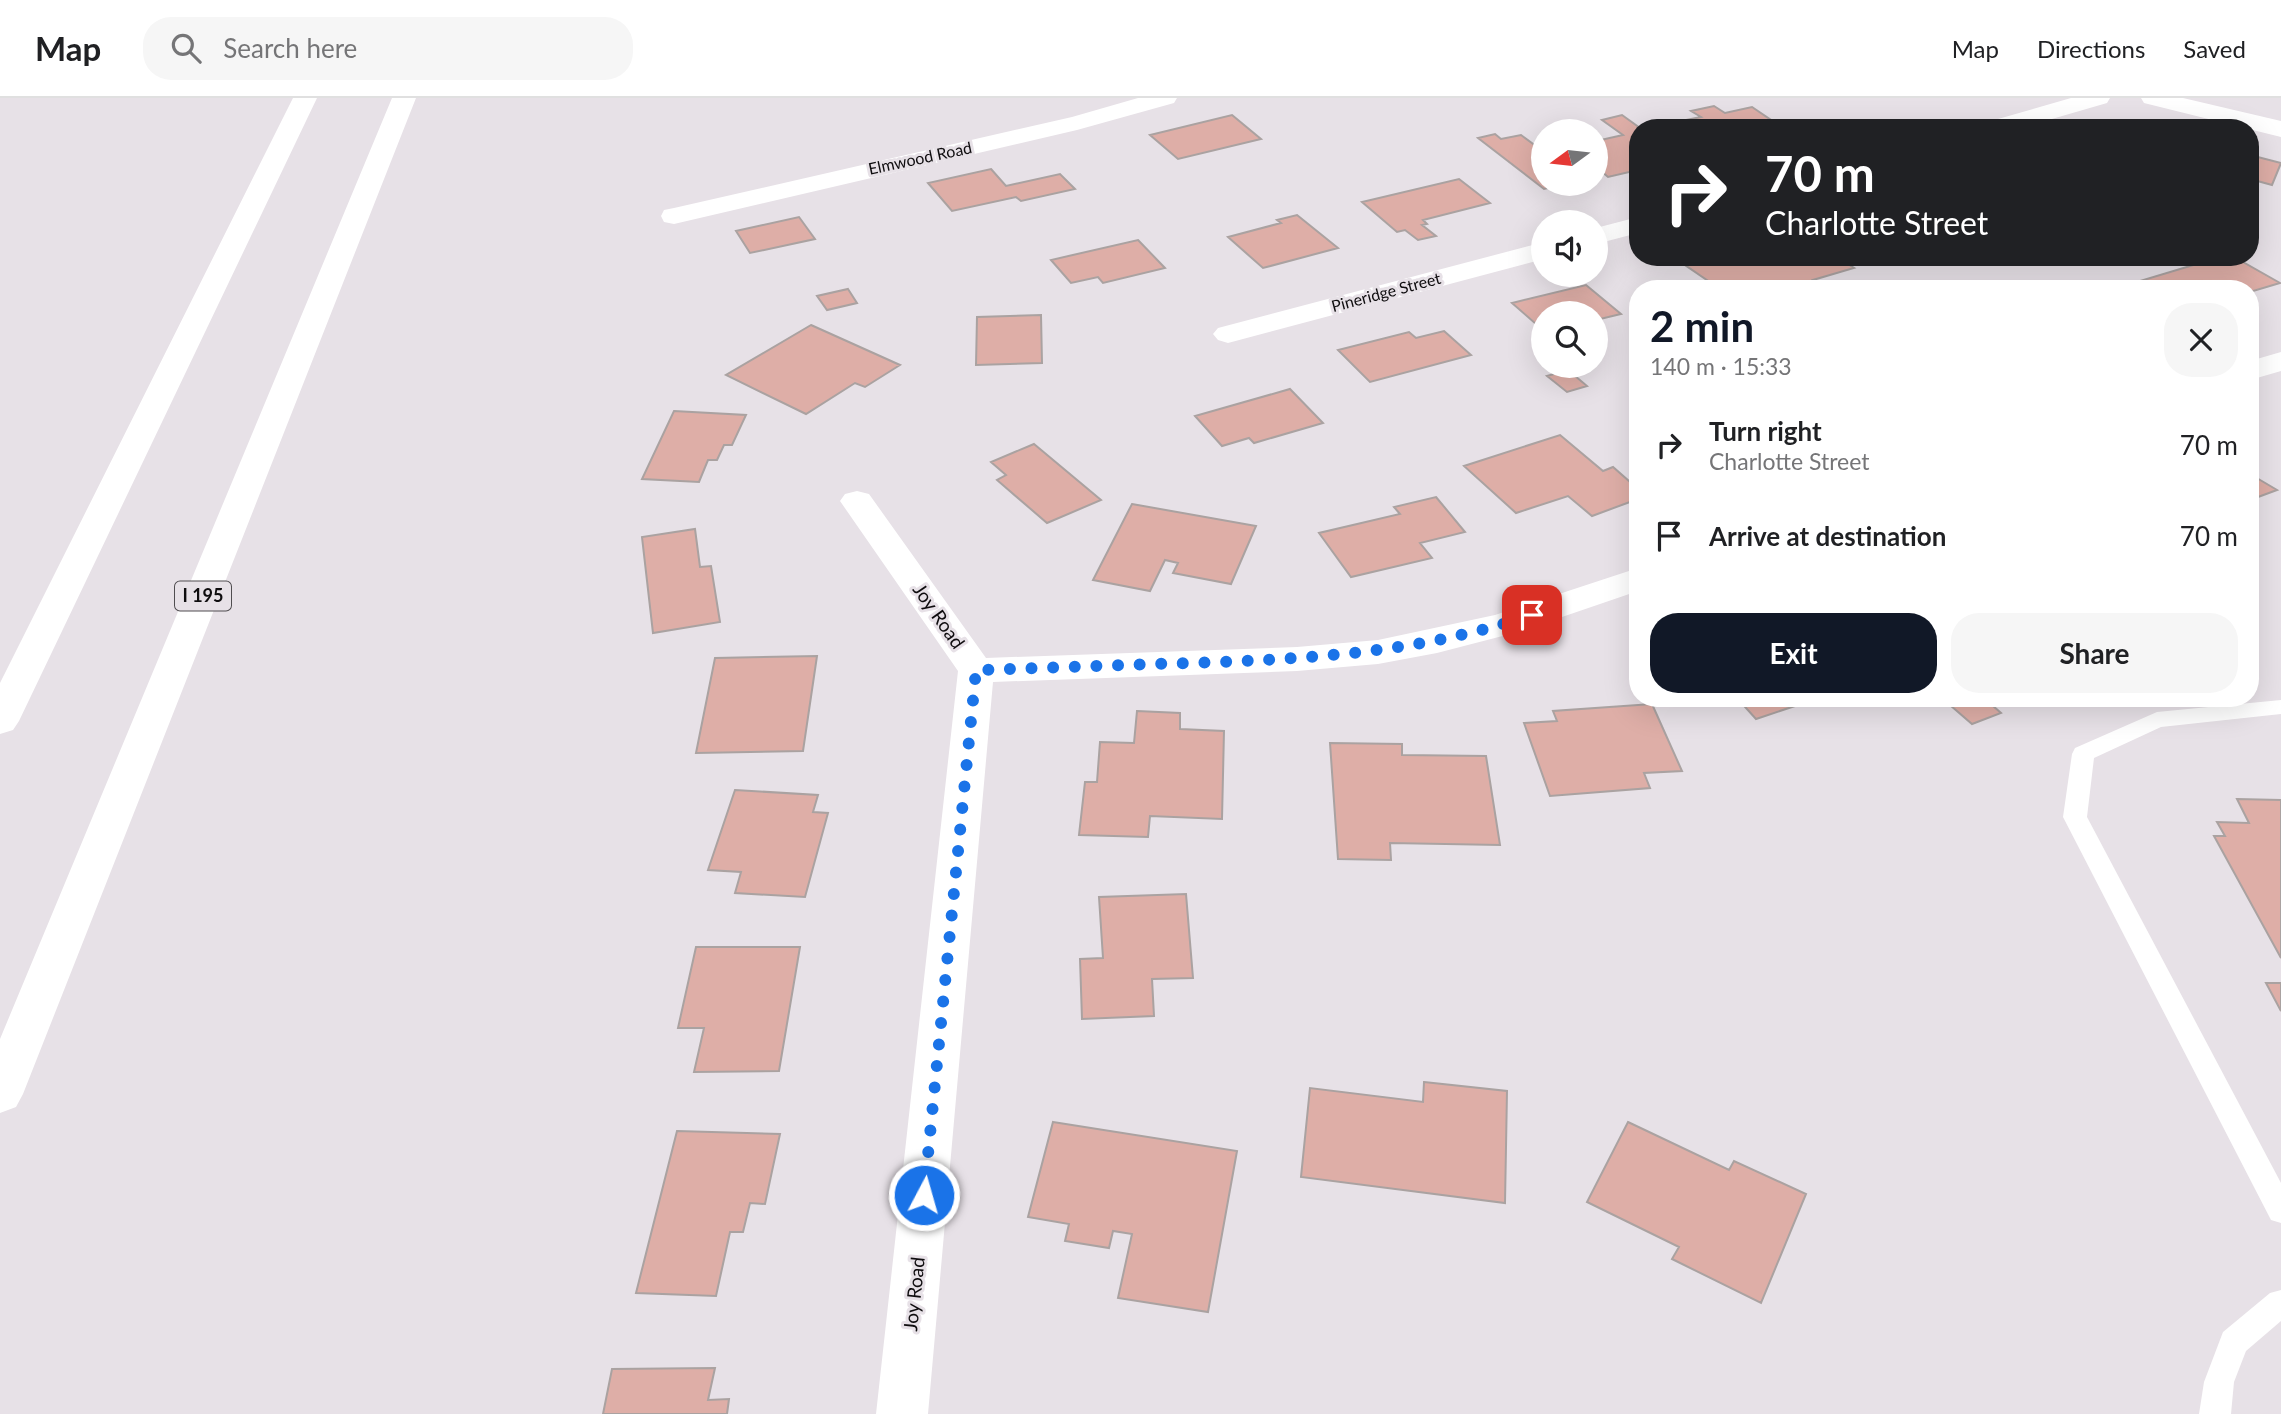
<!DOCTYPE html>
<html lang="en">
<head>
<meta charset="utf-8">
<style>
	body { margin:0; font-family:Lato,sans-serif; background:#f6f6f6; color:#202124; height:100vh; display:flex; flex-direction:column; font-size:26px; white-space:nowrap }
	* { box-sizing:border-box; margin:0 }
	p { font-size:23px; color:#757577 }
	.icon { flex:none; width:38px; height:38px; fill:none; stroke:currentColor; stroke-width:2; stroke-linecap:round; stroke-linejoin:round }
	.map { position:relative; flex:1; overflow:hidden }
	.drawer { position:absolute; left:1629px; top:182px; width:630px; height:427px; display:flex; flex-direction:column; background:#fff; border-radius:28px; box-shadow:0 7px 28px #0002 }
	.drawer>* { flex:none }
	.top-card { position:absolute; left:1629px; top:21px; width:630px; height:147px; border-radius:28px; box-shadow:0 7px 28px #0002; background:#202124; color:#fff; overflow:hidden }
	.needle { width:46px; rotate:255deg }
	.controls { position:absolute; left:1531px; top:21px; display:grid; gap:14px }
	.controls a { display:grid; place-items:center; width:77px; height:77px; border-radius:50%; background:#fff; box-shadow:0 7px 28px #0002; font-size:35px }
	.pin { position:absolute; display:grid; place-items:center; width:60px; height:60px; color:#fff; margin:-30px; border-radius:14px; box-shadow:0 4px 10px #0006 }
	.me { position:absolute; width:77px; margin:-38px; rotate:6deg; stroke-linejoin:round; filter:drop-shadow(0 0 5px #0008) }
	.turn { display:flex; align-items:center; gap:24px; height:147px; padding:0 21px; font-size:32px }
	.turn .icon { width:91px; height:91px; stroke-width:2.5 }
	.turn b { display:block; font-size:49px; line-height:60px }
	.round { display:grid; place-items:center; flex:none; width:74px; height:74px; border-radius:28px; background:#f6f6f6 }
	.head { display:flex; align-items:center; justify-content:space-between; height:119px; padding:0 21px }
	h1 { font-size:42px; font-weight:700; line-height:52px; color:#111827 }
	.cta { display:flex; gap:14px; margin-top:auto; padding:14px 21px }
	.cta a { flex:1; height:80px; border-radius:28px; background:#111827; color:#fff; font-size:28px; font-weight:700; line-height:80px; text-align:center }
	.cta a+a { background:#f6f6f6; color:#202124 }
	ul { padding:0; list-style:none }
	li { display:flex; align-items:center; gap:21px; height:91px; padding:0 21px }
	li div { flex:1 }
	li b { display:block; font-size:26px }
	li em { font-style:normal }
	header { display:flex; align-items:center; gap:42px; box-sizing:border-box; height:98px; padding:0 35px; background:#fff; border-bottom:2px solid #e0e0e0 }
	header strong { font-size:33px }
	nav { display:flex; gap:38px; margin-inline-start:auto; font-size:24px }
	.search { width:490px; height:63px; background:#f6f6f6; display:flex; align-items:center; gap:18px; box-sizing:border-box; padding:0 24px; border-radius:28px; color:#757577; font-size:26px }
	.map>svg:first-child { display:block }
</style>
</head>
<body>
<header>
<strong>Map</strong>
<div class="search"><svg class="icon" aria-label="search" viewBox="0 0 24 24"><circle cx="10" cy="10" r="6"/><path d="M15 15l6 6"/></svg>Search here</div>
<nav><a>Map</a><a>Directions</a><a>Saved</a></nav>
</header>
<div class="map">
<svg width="2281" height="1316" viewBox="0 0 2281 1316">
	<rect width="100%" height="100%" fill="#e7e1e7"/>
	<path fill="#deaea7" stroke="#aaa2a1" stroke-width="2" d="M1714,8L1725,15L1752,9L1783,30H1691L1681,23L1701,19L1691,13Z
		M1232,17L1261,41L1178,61L1150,37Z
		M1622,17L1640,30H1638V72L1608,79L1601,73L1596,75V43L1623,37L1602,22Z
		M1495,36L1501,41L1521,37L1544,54V86H1566L1544,91L1478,40Z
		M2250,57L2281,65L2272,87L2250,81Z
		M991,71L1006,88L1060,76L1075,91L1021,103L1016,99L952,113L928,85Z
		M1459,81L1490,105L1423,122L1427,126L1422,127L1436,138L1418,142L1405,132L1397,134L1362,104Z
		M1297,117L1338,150L1263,170L1228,139L1281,125L1277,122Z
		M799,119L815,141L750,155L736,133Z
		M1138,142L1165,170L1103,185L1098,179L1071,185L1051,162Z
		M1712,159H1837L1854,170L1813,182L1820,187L1809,191H1720L1685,167Z
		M2220,159H2234L2280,185L2250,194V191H2154L2140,183Z
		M1586,187L1621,216L1596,222V215H1544V233L1512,205Z
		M848,191L857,205L827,212L817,198Z
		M1041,217L1042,265L976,267L977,219Z
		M811,227L900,267L865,289L855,285L806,316L726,277Z
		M1444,233L1471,257L1370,284L1338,252L1409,234L1416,240Z
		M1568,272L1587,288L1567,294L1547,278Z
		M1290,291L1323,325L1254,345L1249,340L1222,348L1195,318Z
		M674,313L746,317L732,347H724L717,362H708L699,384L642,381Z
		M1560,337L1603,373L1613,369L1638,391V401L1592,418L1568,398L1516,415L1464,368Z
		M1034,346L1101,402L1047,425L997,382L1006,377L991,364Z
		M2250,376L2277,392L2250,402Z
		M1436,399L1465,434L1420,445L1432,460L1351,479L1319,435L1400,416L1394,409Z
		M1132,406L1256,428L1231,486L1173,475L1178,465L1165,462L1150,493L1093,482Z
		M695,431L700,469L711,468L720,524L653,535L642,439Z
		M817,558L803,653L696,655L715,560Z
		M1737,600H1819L1756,621Z
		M1984,600L2001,615L1972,626L1943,601Z
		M1652,606L1682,673L1644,675L1650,690L1550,698L1524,625L1557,623L1553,613Z
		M1137,613L1180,615V631L1224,633L1222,721L1150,718L1148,739L1079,737L1085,684H1097L1100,644L1134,645Z
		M1330,645L1402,646V657L1486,658L1500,747L1390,745L1391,762L1338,761Z
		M735,692L818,697L813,714L828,715L805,799L735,795L741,774L708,772Z
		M2237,701L2281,702V860L2214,738H2225L2217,724L2249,725Z
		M1186,796L1193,880L1152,881L1154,918L1082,921L1080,861L1103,860L1099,799Z
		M696,849H800L779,973L694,974L704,930H678Z
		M2266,885H2281V913Z
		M1424,984L1507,993L1505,1105L1301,1079L1310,990L1423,1004Z
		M1053,1024L1237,1053L1208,1214L1118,1200L1132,1136L1113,1133L1109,1150L1065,1143L1069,1126L1028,1119Z
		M1628,1024L1729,1072L1734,1063L1806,1096L1761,1205L1672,1161L1679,1149L1587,1104Z
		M677,1033L780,1036L765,1106L750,1105L743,1134H730L716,1198L636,1195Z
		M715,1270L708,1302L729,1301L727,1316H603L612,1271Z"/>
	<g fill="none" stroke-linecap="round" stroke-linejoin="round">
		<path fill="#fff" fill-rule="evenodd" d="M2281,602V616L2161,629L2094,660L2087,719L2281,1085V1125L2271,1122L2063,719L2072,656L2075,650L2157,614Z
			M2281,1192V1223L2246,1253L2234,1284L2231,1316H2199L2204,1284L2223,1234L2270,1195Z"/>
		<path fill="#fff" fill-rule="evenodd" d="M1138,0H1177L1174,5L1077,32L674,126L664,124L661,118L664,112L674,110L1072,19Z
			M2071,0H2110L2107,5L2021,30H1981L1984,25Z
			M1638,119V135L1596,146V130Z
			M1544,144V161L1228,245L1218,242L1213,236L1218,230Z
			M2281,254V273L2250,282V263Z
			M857,393L869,396L986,560L1297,549L1378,542L1495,517L1638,470V493L1518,534L1437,555L1378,566L1297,573L993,584L928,1316H876L958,573L840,403L845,396Z"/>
		<path fill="#fff" fill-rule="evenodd" d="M2141,0H2183L2281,23V39L2144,5Z"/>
		<path fill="#fff" fill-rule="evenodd" d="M293,0H317L19,623L13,632L0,636V585Z
			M392,0H416L23,996L16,1009L0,1015V941Z"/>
	</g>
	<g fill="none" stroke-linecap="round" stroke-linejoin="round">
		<path stroke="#1a73e8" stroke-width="12" stroke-dasharray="0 21.6" d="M924,1097L976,572C1047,570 1119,567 1190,565C1308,561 1419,555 1532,517"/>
	</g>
	<g text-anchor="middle" stroke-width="6" stroke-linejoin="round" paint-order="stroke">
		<g font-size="16" fill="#0f0d0f" stroke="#e7e1e7">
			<text transform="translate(920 60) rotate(-12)" y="6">Elmwood Road</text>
			<text transform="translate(1386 194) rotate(-15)" y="6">Pineridge Street</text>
		</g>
		<rect fill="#e7e1e7" stroke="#504d50" stroke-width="2" x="175" y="483.5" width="56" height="29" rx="5"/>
		<g font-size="18" font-weight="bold" fill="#0f0d0f">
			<text x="203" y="504">I 195</text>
		</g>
		<g font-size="19" fill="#0f0d0f" stroke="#e7e1e7">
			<text transform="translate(939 518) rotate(55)" y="7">Joy Road</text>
			<text transform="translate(914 1196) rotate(-84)" y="7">Joy Road</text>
		</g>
	</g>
</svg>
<div class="controls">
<a><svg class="needle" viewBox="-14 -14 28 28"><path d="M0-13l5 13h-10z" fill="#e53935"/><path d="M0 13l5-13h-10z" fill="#757577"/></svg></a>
<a><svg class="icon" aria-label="sound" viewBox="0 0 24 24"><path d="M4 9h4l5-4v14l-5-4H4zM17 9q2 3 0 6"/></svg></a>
<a><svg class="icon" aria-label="search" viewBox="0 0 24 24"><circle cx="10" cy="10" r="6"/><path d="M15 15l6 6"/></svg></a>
</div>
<div class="pin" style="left:1532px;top:517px;background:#d93025"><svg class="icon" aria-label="arrive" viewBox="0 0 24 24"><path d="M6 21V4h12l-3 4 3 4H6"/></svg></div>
<svg class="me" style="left:924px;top:1097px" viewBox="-20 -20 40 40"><circle r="17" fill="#1a73e8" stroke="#fff" stroke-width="3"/><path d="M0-11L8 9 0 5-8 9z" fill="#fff"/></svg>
<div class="top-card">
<div class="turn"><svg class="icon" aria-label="right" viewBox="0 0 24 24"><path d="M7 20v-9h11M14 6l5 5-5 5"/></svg><div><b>70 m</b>Charlotte Street</div></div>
</div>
<section class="drawer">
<div class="head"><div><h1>2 min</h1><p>140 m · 15:33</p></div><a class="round"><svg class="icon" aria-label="close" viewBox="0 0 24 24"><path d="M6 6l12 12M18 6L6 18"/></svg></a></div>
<ul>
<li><svg class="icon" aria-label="right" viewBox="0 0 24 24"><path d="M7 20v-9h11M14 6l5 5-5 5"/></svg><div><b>Turn right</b><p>Charlotte Street</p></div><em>70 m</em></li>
<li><svg class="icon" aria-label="arrive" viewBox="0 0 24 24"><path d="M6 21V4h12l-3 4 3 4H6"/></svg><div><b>Arrive at destination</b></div><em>70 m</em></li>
</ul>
<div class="cta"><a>Exit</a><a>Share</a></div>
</section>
</div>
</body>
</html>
